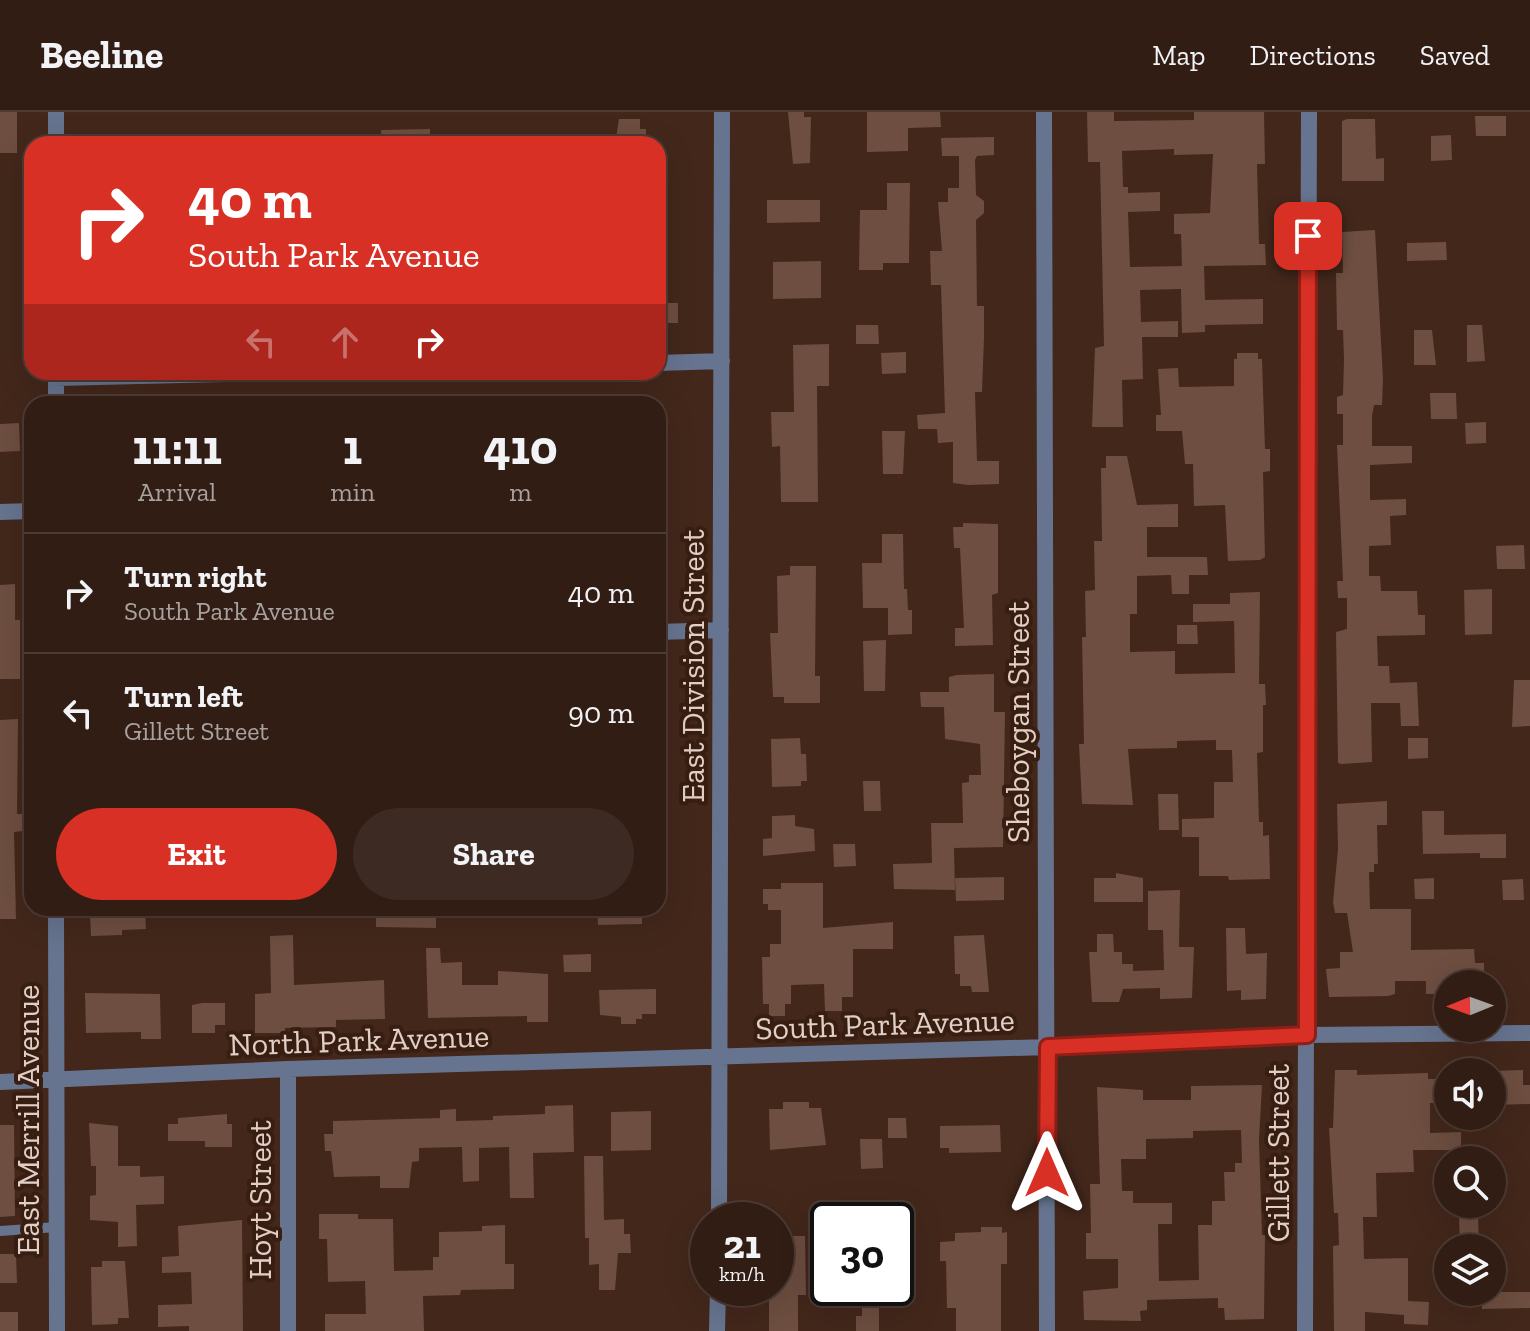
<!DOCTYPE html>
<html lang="en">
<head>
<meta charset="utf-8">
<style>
	body { margin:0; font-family:"Zilla Slab",serif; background:#3d2a22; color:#f1f3f6; height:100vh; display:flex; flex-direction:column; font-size:30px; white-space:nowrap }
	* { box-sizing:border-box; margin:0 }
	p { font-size:26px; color:#a8a2a0 }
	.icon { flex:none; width:44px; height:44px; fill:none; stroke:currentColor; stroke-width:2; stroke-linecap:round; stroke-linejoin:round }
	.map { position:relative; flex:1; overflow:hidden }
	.drawer { position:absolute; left:24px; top:284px; width:642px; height:520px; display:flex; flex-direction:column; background:#321d14; border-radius:24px; box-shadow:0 8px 32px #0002,0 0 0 2px #4d3b34 }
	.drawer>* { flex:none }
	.top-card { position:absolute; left:24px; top:24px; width:642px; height:244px; border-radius:24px; box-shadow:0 8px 32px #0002,0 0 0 2px #4d3b34; background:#d93025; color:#fff; overflow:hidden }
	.needle { width:52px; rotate:269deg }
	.controls { position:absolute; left:1434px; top:858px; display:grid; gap:16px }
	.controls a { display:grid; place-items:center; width:72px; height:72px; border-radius:50%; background:#321d14; box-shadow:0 8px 32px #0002,0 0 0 2px #4d3b34; font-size:40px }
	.speed { position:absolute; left:690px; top:1090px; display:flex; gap:16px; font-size:40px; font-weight:700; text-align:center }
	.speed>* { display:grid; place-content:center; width:104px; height:104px; border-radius:50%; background:#321d14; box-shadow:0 8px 32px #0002,0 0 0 2px #4d3b34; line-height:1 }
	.speed small { font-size:20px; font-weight:400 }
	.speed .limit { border:4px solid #111; border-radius:12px; background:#fff; color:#111 }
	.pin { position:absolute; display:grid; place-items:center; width:68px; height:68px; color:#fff; margin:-34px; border-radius:16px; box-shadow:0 4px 12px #0006 }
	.me { position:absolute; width:88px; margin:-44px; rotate:0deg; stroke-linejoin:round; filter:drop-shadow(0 0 6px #0008) }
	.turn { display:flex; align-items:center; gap:28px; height:168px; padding:0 32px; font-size:36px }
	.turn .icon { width:104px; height:104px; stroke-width:2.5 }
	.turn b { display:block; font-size:56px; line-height:68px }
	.lanes { display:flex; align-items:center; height:76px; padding:0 32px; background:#0003; justify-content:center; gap:40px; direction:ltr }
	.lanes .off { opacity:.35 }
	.eta { display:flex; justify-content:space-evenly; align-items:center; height:136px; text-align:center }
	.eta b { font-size:48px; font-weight:700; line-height:56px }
	.button { display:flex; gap:16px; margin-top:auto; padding:16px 32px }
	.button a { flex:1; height:92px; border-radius:48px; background:#d93025; color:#fff; font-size:32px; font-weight:700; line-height:92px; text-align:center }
	.button a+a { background:#3d2a22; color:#f1f3f6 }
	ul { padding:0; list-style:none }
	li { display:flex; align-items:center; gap:24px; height:120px; padding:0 32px; border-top:2px solid #4d3b34 }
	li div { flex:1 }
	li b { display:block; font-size:30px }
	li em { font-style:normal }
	header { display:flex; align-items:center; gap:48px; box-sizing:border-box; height:112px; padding:0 40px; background:#321d14; border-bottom:2px solid #4d3b34 }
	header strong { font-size:38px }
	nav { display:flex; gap:44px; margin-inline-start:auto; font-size:28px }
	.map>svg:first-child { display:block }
</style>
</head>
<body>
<header>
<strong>Beeline</strong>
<nav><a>Map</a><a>Directions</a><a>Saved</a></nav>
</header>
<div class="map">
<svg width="1530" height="1219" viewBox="0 0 1530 1219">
	<rect width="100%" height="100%" fill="#43271b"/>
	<path fill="#6d4e40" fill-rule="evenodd" d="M0,0H17V41H0Z
		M788,0H804V5H811L810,51L793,52Z
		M867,0H940L941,15L908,16V39L867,40Z
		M1087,0H1114V9L1194,8V0H1264L1265,52H1257L1259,132H1265L1266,153L1204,154L1205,188L1263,187V212L1205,213V220L1182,221L1181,177L1140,178L1141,210L1178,209V225H1142L1143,267L1122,268L1123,315H1092L1095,236L1104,234L1100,50H1088ZM1174,37V43L1213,42L1210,101L1174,102V122H1181L1182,154L1130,155L1128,100L1160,99V80L1128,81V75H1123L1122,39Z
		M1475,4H1506V24H1476Z
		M619,7H640V17H646V32H615Z
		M1347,7H1375L1376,47L1384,46V69H1342V9Z
		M430,17V32H382L381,18Z
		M1451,23L1452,48L1431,49V24Z
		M994,25V43L977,44L975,48L976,83L984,89V101L976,108L977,194H984V226L982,280H975L977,349H999V372L968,373L953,371V330L938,331L937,317H918L917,303L945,301L941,173H931L930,139H942L938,90H948V76H959V44H942L941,26Z
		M887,71H910L909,151H883V158H859L860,98H887Z
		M767,88H820V110L767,111Z
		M1375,118L1383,267L1382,293H1374L1372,304V334H1412V351L1370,353V388L1406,387V403L1390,404L1391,433L1369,434V464H1380L1381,479H1417L1418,503H1425V523L1377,524L1378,554H1389L1390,571L1417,570L1419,614H1401L1400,591H1371L1372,650L1342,652L1338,651L1336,520L1347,517V486H1338L1337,469H1343L1337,333H1343V302H1337V285L1343,283L1344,247L1343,218H1337L1336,161H1343L1342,120Z
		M1446,130L1447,148L1407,149V131Z
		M821,149V186L773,187V150Z
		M658,191H678V211H658Z
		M856,213H878L879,232H856Z
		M1467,213H1482L1485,249L1467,250Z
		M1414,218H1432L1436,253H1414Z
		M829,232V274H817L818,390H781L780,334L772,335L771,300H794L793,233Z
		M906,240V261L882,262L881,241Z
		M1237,241H1258V247H1262L1265,337H1270V359L1263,360L1265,445L1260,448L1228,449L1225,393L1194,394L1193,352H1185L1182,319H1156V303H1161L1158,257L1178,256L1179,275L1234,274V247H1237Z
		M1430,281H1456L1457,307H1431Z
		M1486,310V331L1466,332L1465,311Z
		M19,311L20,339L0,340V312Z
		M882,319H905L903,362H883Z
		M1106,344H1127L1137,393L1178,392V415H1147V445H1207L1208,463H1189V482H1172L1171,463L1137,464V502H1130V540L1175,539V562L1235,561L1234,509L1193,510V492H1230V481L1260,480L1259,572H1265L1266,593H1263V640L1257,641L1259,710H1263V724L1269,723L1270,767L1229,768L1228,764H1199V725H1182V707L1214,706V670H1233L1232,638H1216V628L1177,629V636L1128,637L1133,693L1082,692L1079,632H1084L1082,525H1086L1085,479L1095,478L1094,429H1102L1101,356H1106Z
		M963,411L998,412V481L992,483L993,533L955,534V516H964L960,436H954L953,415H963Z
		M882,422H903L904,477H907L908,498H912V522L888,523V496H863L862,451H882Z
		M1524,433L1525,457H1497L1496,434Z
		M790,454H816L815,564H820V591H784V585H773L770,521H778L777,464L790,463Z
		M15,472V508H20V567H0V473Z
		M1492,477V522L1465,523L1464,478Z
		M1177,513H1197L1198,532H1177Z
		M886,528L885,579H864L863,529Z
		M994,562V600H1005L1003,735L954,736L955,778L894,777L893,752L932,751L931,711H963L962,671L969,670V663H981L980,632L945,627L944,595H921L920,580H949V565L957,563Z
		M1514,568H1530V614L1512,615Z
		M18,607L17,702H22L23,719L14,720L16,807H0V608Z
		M800,626L801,642H806L807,669H801V674L772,675L771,627Z
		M1408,626H1428V646L1408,647Z
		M863,669H880L881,699H864Z
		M1158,682H1178L1179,718H1159Z
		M1387,689V713H1377L1378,752H1374V760H1369L1370,797H1411V838L1474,837L1475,851H1484V872H1448V882H1426V869H1395V882L1388,884L1329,885L1326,857L1340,856V840H1353L1347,801H1335L1333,790L1338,737L1337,692Z
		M1422,699H1444V723L1506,722V746H1480V741L1423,742Z
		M795,703V714L814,717L815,739L763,744V727L772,726V704Z
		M833,732H855L856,754L834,755Z
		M1116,761L1143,766V790H1094V766H1116Z
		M1004,765V788L956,789L955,766Z
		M1434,766V787H1415L1414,767Z
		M1523,767L1524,788H1503L1502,768Z
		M781,771H823V816L893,810V837H853V885H842V899H825L824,872L791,873V892H785V904H769V892H763L762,845H770V832H781V798H768V792H763V777H781Z
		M1180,778L1179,835H1194L1192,886L1160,887V876L1123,877L1119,890H1092L1089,840H1097V822H1113L1114,840H1122V852H1133V859L1164,858L1163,818H1148V779Z
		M376,796H436V816L376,815Z
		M597,796H642V812L598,813Z
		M145,800L146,817L122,818V823L91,824L90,802Z
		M1226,816H1245L1246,842L1267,841L1266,887L1241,888V878L1227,879Z
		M293,823L294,873L384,868L385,907L336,908V915L285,916V921H255V882L271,881L270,824Z
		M984,823L989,880H972L971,874H960V862H955L954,824Z
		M426,836H440L441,851L462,850V873H498V859L548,862V910H527V904L428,906Z
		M591,842V860H564L563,843Z
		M656,877V902H642V907H636V912H621V905L600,903L599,878Z
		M85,881L160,882L161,927H141V920L86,921Z
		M202,891H225V913H215V921H192V893Z
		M1335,958H1357V963L1428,961V967H1439L1440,991H1430V1021L1461,1020V1038H1413L1414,1060L1376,1061L1377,1105H1363L1364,1147L1408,1146V1189L1429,1190L1428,1213L1404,1212V1203L1365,1200V1219H1334L1333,1134L1339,1133L1338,1101H1334L1329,1016H1333Z
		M1523,958V973H1530V992L1494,993L1493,959Z
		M1262,973L1259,1028L1262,1123H1265L1264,1207L1225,1208L1224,1196H1218V1186L1147,1188V1198L1140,1199L1141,1209L1084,1208L1083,1179L1118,1176V1147H1086V1121H1091L1090,1072H1100L1097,975L1143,978V988H1191V974ZM1241,1018L1242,1051H1235V1060H1224L1225,1089H1212V1113H1198L1199,1168L1159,1169L1158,1112H1172V1091H1133V1079H1122L1121,1047H1146V1027L1193,1026V1019Z
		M783,990H809V996H821L826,1033L770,1038L769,997H783Z
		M573,993L574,1040L533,1041L534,1086H510L509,1035L479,1036V1069L463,1070L462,1035L419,1036V1049L412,1050L409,1076H380V1064L334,1065L331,1039H325L324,1022H333V1009L440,1006V998L456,997V1009L493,1008V1004L545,1002V994Z
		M651,999V1038L611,1039V1000Z
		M227,1002V1012H232V1035H205V1029H168V1012H178V1006Z
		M888,1006H906L907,1026H888Z
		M89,1011L118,1014V1054H140V1065L164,1064V1092L136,1093L137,1134L118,1135V1110L90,1108V1084L96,1083V1054H91Z
		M0,1013H14L15,1104L0,1105Z
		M1000,1013L1001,1040L949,1041V1036H940V1014Z
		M860,1027H882L883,1056L861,1057Z
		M584,1044H603L604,1108L624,1107V1122H630L631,1141H618L615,1178H599V1152L589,1153V1126H585Z
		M319,1102H358V1107H393L394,1159L433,1158V1145H439V1120L482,1119V1114L505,1113V1152H514V1177L461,1178L460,1183L423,1184L424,1219H325V1202H366L365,1169L328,1170L327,1127H319Z
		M1478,1103L1479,1136H1460L1459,1104Z
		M242,1108L243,1219H189V1214L158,1215V1193L192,1192L191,1160L162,1161V1145L179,1144L178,1114Z
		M981,1115H1002V1121L1007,1120V1152H1001V1219H956V1196H947L946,1149H940V1130L955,1129V1121L981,1120Z
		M776,1124H805L806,1183H798V1219H769V1176H776Z
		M0,1142H16L17,1171H0Z
		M102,1149H125L129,1206H118V1212L92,1213L91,1155H102Z
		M862,1176H879V1219H856V1204H862Z
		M1482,1180H1530V1196L1482,1197Z
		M0,1200H18V1219H0Z"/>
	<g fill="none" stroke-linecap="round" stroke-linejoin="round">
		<path stroke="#67748f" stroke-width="10" d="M0,1119L57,1115"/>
		<path stroke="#67748f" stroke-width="16" d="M1044,0L1047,1219
			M56,32V0
			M658,251L722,249
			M56,260V292
			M56,266L303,260
			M0,400L32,399
			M658,520L721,518
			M56,796L57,1219
			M0,970L288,957L1048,935L1307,923L1530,921
			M719,1108L722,0
			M288,1219V957
			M717,1219L718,1176
			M1305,1219L1309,0"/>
	</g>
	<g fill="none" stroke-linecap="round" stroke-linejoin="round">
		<defs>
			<path id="route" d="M1047,1061L1048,935L1307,923L1308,124"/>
		</defs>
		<use href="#route" stroke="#8d1f18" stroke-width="20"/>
		<use href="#route" stroke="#d93025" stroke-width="14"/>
	</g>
	<g text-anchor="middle" stroke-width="8" stroke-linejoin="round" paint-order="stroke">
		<g font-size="32" fill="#e1cec6" stroke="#381e11">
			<text transform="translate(693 554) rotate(-90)" y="11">East Division Street</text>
			<text transform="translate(1018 610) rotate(-90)" y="11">Sheboygan Street</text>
			<text transform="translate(885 912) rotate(-2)" y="11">South Park Avenue</text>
			<text transform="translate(359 928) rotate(-2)" y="11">North Park Avenue</text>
			<text transform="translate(28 1008) rotate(-90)" y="11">East Merrill Avenue</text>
			<text transform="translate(1278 1041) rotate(-90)" y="11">Gillett Street</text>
			<text transform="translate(260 1088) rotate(-90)" y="11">Hoyt Street</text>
		</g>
	</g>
</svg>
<div class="controls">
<a><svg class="needle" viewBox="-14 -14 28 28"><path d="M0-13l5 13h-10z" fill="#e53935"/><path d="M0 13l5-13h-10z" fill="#a8a2a0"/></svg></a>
<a><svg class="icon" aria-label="sound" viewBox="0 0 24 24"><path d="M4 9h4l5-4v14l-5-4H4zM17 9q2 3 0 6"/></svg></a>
<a><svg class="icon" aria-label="search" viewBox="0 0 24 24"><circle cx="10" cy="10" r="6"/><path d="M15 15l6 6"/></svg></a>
<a><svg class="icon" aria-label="layers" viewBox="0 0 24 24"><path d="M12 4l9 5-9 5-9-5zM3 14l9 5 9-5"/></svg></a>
</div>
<div class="speed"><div>21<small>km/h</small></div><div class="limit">30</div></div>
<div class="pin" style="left:1308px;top:124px;background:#d93025"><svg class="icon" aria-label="arrive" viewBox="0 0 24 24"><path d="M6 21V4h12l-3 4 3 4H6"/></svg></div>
<svg class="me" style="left:1047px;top:1061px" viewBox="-20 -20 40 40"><path d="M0-17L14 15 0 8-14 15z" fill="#d93025" stroke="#fff" stroke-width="4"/></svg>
<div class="top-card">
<div class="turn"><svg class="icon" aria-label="right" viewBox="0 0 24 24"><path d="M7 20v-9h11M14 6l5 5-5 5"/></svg><div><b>40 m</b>South Park Avenue</div></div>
<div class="lanes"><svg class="icon off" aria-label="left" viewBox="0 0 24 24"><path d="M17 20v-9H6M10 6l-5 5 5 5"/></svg><svg class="icon off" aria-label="ahead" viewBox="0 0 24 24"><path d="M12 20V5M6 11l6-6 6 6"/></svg><svg class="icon" aria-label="right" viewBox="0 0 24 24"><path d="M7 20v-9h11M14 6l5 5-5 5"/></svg></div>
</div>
<section class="drawer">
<div class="eta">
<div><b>11:11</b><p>Arrival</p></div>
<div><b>1</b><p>min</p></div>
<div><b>410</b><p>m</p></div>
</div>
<ul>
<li><svg class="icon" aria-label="right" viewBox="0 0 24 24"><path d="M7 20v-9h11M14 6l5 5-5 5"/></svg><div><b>Turn right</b><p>South Park Avenue</p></div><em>40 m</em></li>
<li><svg class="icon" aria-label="left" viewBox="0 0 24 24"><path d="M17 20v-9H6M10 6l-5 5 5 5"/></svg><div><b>Turn left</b><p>Gillett Street</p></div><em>90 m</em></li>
</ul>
<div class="button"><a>Exit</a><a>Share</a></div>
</section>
</div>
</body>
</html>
